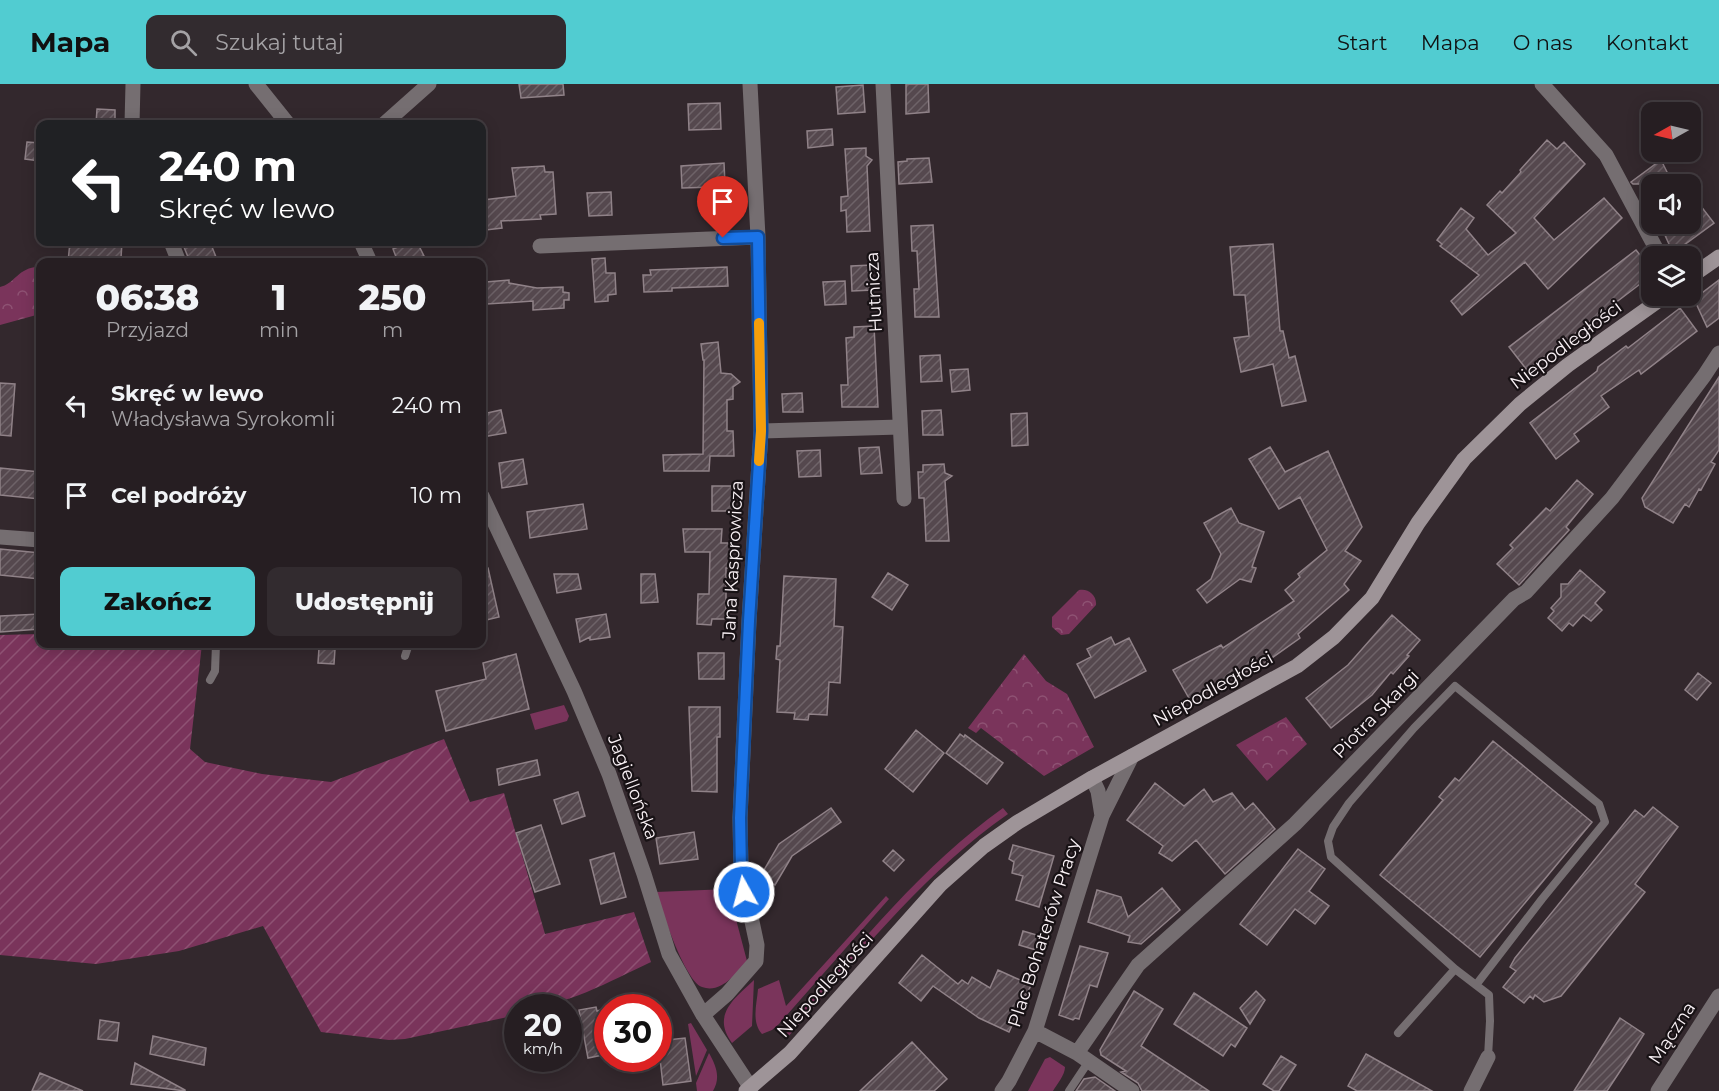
<!DOCTYPE html>
<html lang="pl">
<head>
<meta charset="utf-8">
<style>
	body { margin:0; font-family:Montserrat,sans-serif; background:#322b2f; color:#f1f3f6; height:100vh; display:flex; flex-direction:column; font-size:22px; white-space:nowrap }
	* { box-sizing:border-box; margin:0 }
	p { font-size:20px; color:#a4a2a5 }
	.icon { flex:none; width:33px; height:33px; fill:none; stroke:currentColor; stroke-width:2; stroke-linecap:round; stroke-linejoin:round }
	.map { position:relative; flex:1; overflow:hidden }
	.sheet { position:absolute; left:36px; top:174px; width:450px; height:390px; display:flex; flex-direction:column; background:#261e22; border-radius:12px; box-shadow:0 3px 15px #0003,0 0 0 2px #423c40 }
	.sheet>* { flex:none }
	.banner { position:absolute; left:36px; top:36px; width:450px; height:126px; border-radius:12px; box-shadow:0 3px 15px #0003,0 0 0 2px #423c40; background:#202124; color:#fff; overflow:hidden }
	.needle { width:39px; rotate:262deg }
	.buttons { position:absolute; left:1641px; top:18px; display:grid; gap:12px }
	.buttons a { display:grid; place-items:center; width:60px; height:60px; border-radius:12px; background:#261e22; box-shadow:0 3px 15px #0003,0 0 0 2px #423c40; font-size:30px }
	.speed { position:absolute; left:504px; top:910px; display:flex; gap:12px; font-size:30px; font-weight:700; text-align:center }
	.speed>* { display:grid; place-content:center; width:78px; height:78px; border-radius:50%; background:#261e22; box-shadow:0 3px 15px #0003,0 0 0 2px #423c40; line-height:1 }
	.speed small { font-size:15px; font-weight:400 }
	.speed .limit { border:9px solid #d22; background:#fff; color:#111 }
	.pin { position:absolute; display:grid; place-items:center; width:51px; height:51px; color:#fff; margin:-62px -26px; border-radius:50% 50% 50% 0; rotate:-45deg; box-shadow:0 0 6px #0007 }
	.pin .icon { rotate:45deg }
	.me { position:absolute; width:66px; margin:-33px; rotate:353deg; stroke-linejoin:round; filter:drop-shadow(0 0 4px #0008) }
	.turn { display:flex; align-items:center; gap:21px; height:126px; padding:0 24px; font-size:27px }
	.turn .icon { width:78px; height:78px; stroke-width:2.5 }
	.turn b { display:block; font-size:42px; line-height:51px }
	.eta { display:flex; justify-content:space-evenly; align-items:center; height:102px; text-align:center }
	.eta b { font-size:36px; font-weight:800; line-height:42px }
	.button { display:flex; gap:12px; margin-top:auto; padding:12px 24px }
	.button a { flex:1; height:69px; border-radius:12px; background:#51ccd1; color:#111; font-size:24px; font-weight:800; line-height:69px; text-align:center }
	.button a+a { background:#322b2f; color:#f1f3f6 }
	ul { padding:0; list-style:none }
	li { display:flex; align-items:center; gap:18px; height:90px; padding:0 24px }
	li div { flex:1 }
	li b { display:block; font-size:22px }
	li em { font-style:normal }
	header { display:flex; align-items:center; gap:36px; box-sizing:border-box; height:84px; padding:0 30px; background:#51ccd1; color:#111 }
	header strong { font-size:28px }
	nav { display:flex; gap:33px; margin-inline-start:auto; font-size:21px }
	.search { width:420px; height:54px; background:#322b2f; display:flex; align-items:center; gap:15px; box-sizing:border-box; padding:0 21px; border-radius:12px; color:#a4a2a5; font-size:22px }
	.map>svg:first-child { display:block }
</style>
</head>
<body>
<header>
<strong>Mapa</strong>
<div class="search"><svg class="icon" aria-label="search" viewBox="0 0 24 24"><circle cx="10" cy="10" r="6"/><path d="M15 15l6 6"/></svg>Szukaj tutaj</div>
<nav><a>Start</a><a>Mapa</a><a>O nas</a><a>Kontakt</a></nav>
</header>
<div class="map">
<svg width="1719" height="1007" viewBox="0 0 1719 1007">
	<defs>
		<pattern id="park-crowns" width="20" height="18" patternUnits="userSpaceOnUse" patternTransform="scale(1.5)"><rect width="20" height="18" fill="#7a345b"/><path d="M2 6a3 3 0 1 1 6 0M12 15a3 3 0 1 1 6 0" fill="none" stroke="#8e5273"/></pattern>
		<pattern id="garden-furrows" width="10" height="10" patternUnits="userSpaceOnUse" patternTransform="scale(1.5)"><rect width="10" height="10" fill="#7a345b"/><path d="M-1 1l2-2M0 10L10 0M9 11l2-2" fill="none" stroke="#8e5273"/></pattern>
		<pattern id="building-hatch" width="6" height="6" patternUnits="userSpaceOnUse" patternTransform="scale(1.5)"><rect width="6" height="6" fill="#55484e"/><path d="M-1 1l2-2M0 6l6-6M5 7l2-2" fill="none" stroke="#6e6368"/></pattern>
	</defs>
	<rect width="100%" height="100%" fill="#33282d"/>
	<path fill="#7a345b" d="M564,621L569,632L567,637L535,646L530,630Z
		M1003,724L1008,730C922,790 856,875 787,954L786,952L787,944C855,866 919,784 1003,724Z
		M728,805L747,877C737,889 721,910 702,903C685,897 662,827 656,808Z
		M886,812L889,815L779,940L772,946L762,950C751,938 757,919 758,905L779,896L786,922Z
		M754,896L752,942L732,959C711,931 735,914 754,896Z
		M691,939L707,966L696,992L688,940Z
		M709,969C716,982 721,993 713,1007H697L696,999Z
		M1050,973L1065,983C1065,991 1057,1000 1053,1007H1028L1045,975Z"/>
	<path fill="url(#park-crowns)" d="M35,183L40,186V230L0,241V203C14,200 17,186 35,183Z
		M1079,506C1088,504 1097,511 1096,521L1069,550L1061,551L1052,543V533Z
		M1024,570L1046,597L1067,610L1094,663L1044,692L981,644L976,649L968,644Z
		M1286,633L1307,660L1267,697L1236,661Z"/>
	<path fill="url(#garden-furrows)" d="M40,550V560H202L190,665L205,678L262,690L331,698L444,655L470,718L504,709L545,850L634,828L651,878C610,897 564,924 518,924L517,930L512,932L405,955L389,956L321,948L263,842L179,867L96,880L0,871V551Z"/>
	<path fill="url(#building-hatch)" stroke="#908288" stroke-width="1.5" d="M519,0H563L564,11L521,14Z
		M906,0H928L929,28L906,30Z
		M863,1L865,28L838,30L836,3Z
		M720,19L721,45L689,46L688,20Z
		M97,25L115,26V40H96Z
		M832,45L833,61L808,64L807,47Z
		M1547,56L1557,65L1564,58L1585,80L1534,134L1554,156L1604,114L1622,134L1548,205L1525,178L1462,231L1451,217L1479,191L1440,162L1442,160L1437,156L1461,124L1474,134L1466,145L1488,171L1516,149L1487,121L1500,107L1502,109L1521,88L1520,86Z
		M27,58L40,59V77L25,75Z
		M866,64V72L872,76L867,82L870,147L847,148L846,126L841,127V113L848,112L845,65Z
		M929,74L932,98L899,100L898,78L907,77V75Z
		M1661,76L1673,100H1633L1631,98Z
		M724,79L725,100L714,101V103L682,104L681,82Z
		M544,82L545,88H553L556,130L540,131L541,135L501,137L502,144L486,146L483,116L516,112L512,84Z
		M611,108L612,131L589,132L587,109Z
		M1690,108L1714,139L1673,169L1660,140H1690Z
		M933,141L939,233H915L914,205H919L917,167H912L911,142Z
		M70,158H122L121,174H118L117,178H68Z
		M182,158H210L218,178H190Z
		M410,158H417L427,178H398L393,165Z
		M1273,160L1280,247H1283L1289,274L1295,272L1306,317L1282,322L1273,280L1241,288L1234,254L1249,252L1245,211H1234L1230,163Z
		M1636,166L1652,186V191L1527,286L1509,263Z
		M605,174L606,189H615L616,210L608,211V217L595,218L592,175Z
		M872,181L873,206L852,207L851,182Z
		M727,183L728,202L672,204V207L644,208L643,191H651L650,186Z
		M509,196V199L537,204L563,203V208L569,209V216H564V224L533,226V217L487,220L486,198Z
		M1719,196V234L1707,243L1694,215Z
		M845,197L846,220L825,221L823,198Z
		M1680,224L1697,247L1641,290L1639,286L1601,312L1609,323L1574,350L1579,357L1556,375L1530,339L1597,287L1598,283L1626,262L1628,264Z
		M874,242L878,323H842L841,301H848L846,254L854,253V243Z
		M718,258L721,289L731,290L740,298L733,303V315L727,316V347H733L734,372H710L709,387H664L663,371L703,370L704,276H703L701,260Z
		M940,271L942,297L921,298L920,272Z
		M968,285L970,306L952,308L950,286Z
		M1719,293V366L1711,378L1715,380L1701,406L1699,405L1689,423L1685,420L1673,439L1645,423L1642,414Z
		M0,299L15,300L11,352L0,351Z
		M802,309L803,328H783L782,310Z
		M501,326L506,349L482,353V330Z
		M941,326L943,351H923L922,327Z
		M1027,329L1028,361L1012,362L1011,330Z
		M879,363L882,389L861,390L859,364Z
		M1270,363L1285,388L1328,367L1362,443L1345,467L1361,477L1344,500L1349,506L1298,550L1300,554L1259,583L1225,595L1227,597L1204,609L1202,607L1190,616L1173,586L1221,561L1223,564L1294,517L1285,506L1300,493L1298,490L1327,466L1300,413L1279,425L1249,375Z
		M820,366L821,392L799,393L797,367Z
		M523,375L527,400L502,404L499,379Z
		M944,380L945,389L952,392L945,397L949,457H926L924,414H919L918,388H923V381Z
		M0,384L40,388V415L0,411Z
		M1577,396L1593,410L1566,443L1569,446L1519,501L1497,480L1513,464L1510,461L1546,424L1550,427Z
		M712,402H733V427H712Z
		M583,420L587,445L530,454L527,428Z
		M1231,424L1239,439L1264,448L1252,483L1256,484L1251,498L1240,495L1207,519L1197,506L1211,495L1221,470L1204,439Z
		M683,445H722L721,459H730V484H726V535H712L711,541L697,540L698,510H709L710,468H685Z
		M0,465L40,469V495L0,491Z
		M488,484L499,533L482,537V485Z
		M1580,486L1605,508L1595,519L1602,526L1591,537L1583,531L1573,542L1569,539L1562,547L1548,534L1554,527L1551,524L1561,513V500H1568Z
		M888,489L908,501L892,526L872,513Z
		M554,490H578L581,505L557,509Z
		M641,490H655L658,518L641,519Z
		M784,492L836,495L834,542L843,543L840,599L829,598L827,631L809,630L808,636L794,635L795,629L777,628L780,576L776,575L777,562H780Z
		M40,530V545L0,548V532Z
		M606,530L610,553L590,556V553L580,558L576,535Z
		M1392,531L1420,556L1407,571L1409,572L1393,590L1391,588L1372,611L1331,644L1306,614L1348,581Z
		M1111,553L1115,561L1129,554L1146,587L1095,614L1077,580L1091,573L1087,565Z
		M319,564L335,565L334,580L318,579Z
		M698,569H724V595H699Z
		M516,570L529,625L446,647L436,607L486,595L483,579Z
		M1698,589L1711,599L1697,616L1685,606Z
		M689,623H720V653H717V708L692,707Z
		M916,646L944,669L913,708L885,685Z
		M960,650L964,653L965,651L1003,679L987,700L946,669Z
		M1493,657L1592,738L1480,873L1380,791L1443,716L1439,713L1455,694L1459,697Z
		M537,676L540,691L499,701L497,685Z
		M1155,699L1184,722L1204,705L1213,718L1232,709L1245,726L1253,719L1275,745L1225,790L1196,756L1172,777L1159,769L1163,762L1127,736Z
		M578,708L585,732L562,740L554,716Z
		M1653,723L1678,743L1635,800L1645,808L1561,912L1544,918L1535,911L1533,915L1530,912L1524,919L1503,903L1516,887L1510,883L1515,874L1635,726L1644,733Z
		M831,724L841,738L792,772L775,801L760,793L779,760Z
		M541,741L560,800L535,808L516,749Z
		M694,748L698,775L660,780L656,754Z
		M1013,761L1054,772L1039,823L1016,816L1023,792L1012,789L1014,778L1009,775Z
		M1298,765L1325,785L1309,807L1329,822L1315,840L1295,825L1267,861L1240,840Z
		M893,766L904,776L894,787L883,777Z
		M614,769L626,813L601,820L590,776Z
		M1162,804L1180,826L1141,860L1128,858L1130,852L1088,838L1097,806L1121,813L1128,833Z
		M1023,847L1040,852L1036,866L1019,861Z
		M1080,862L1108,869L1097,903L1090,901L1079,935L1075,934L1073,936L1059,931Z
		M922,871L958,900L962,896L968,900L972,893L990,904L998,886L1031,901L1009,948L979,934L933,902L921,917L899,899Z
		M1134,907L1163,925L1141,962L1209,1007H1142L1138,999L1121,988L1126,987L1101,971L1100,966Z
		M1256,907L1265,916L1250,940L1240,924Z
		M1194,909L1247,944L1235,963L1231,960L1223,972L1174,940Z
		M596,923L597,927L608,924V970L588,974L579,926Z
		M1620,934L1644,950L1632,969L1607,1007H1574Z
		M100,936L119,939L117,957L98,955Z
		M153,952L206,964L204,981L150,970Z
		M685,954L691,997L663,1001L658,957Z
		M912,958L947,995L934,1007H860Z
		M1366,970L1432,1007H1357L1348,1002Z
		M1281,972L1296,981L1279,1007H1274L1263,1000Z
		M135,979L185,1006V1007L131,1000Z
		M40,989L83,1007H32Z
		M1095,993L1115,1007H1076L1084,995Z"/>
	<g fill="none" stroke-linecap="round" stroke-linejoin="round">
		<path stroke="#756e71" stroke-width="8" d="M405,572L409,560
			M210,596L215,587L216,560
			M1455,885L1489,911L1490,937L1488,973
			M1398,949L1455,885L1331,773L1328,757L1333,743L1349,719L1414,644L1455,602L1599,720L1605,738L1542,815L1476,901
			M1069,1007L1089,977"/>
		<path stroke="#756e71" stroke-width="15" d="M256,0L288,40
			M883,0L904,415
			M1542,0L1606,71L1660,172
			M132,40L133,0
			M384,40L429,0
			M171,158L179,178
			M361,158L370,178
			M540,162L758,153
			M761,347L900,343
			M482,412L574,607L609,690L644,790L669,870L703,931L751,1004
			M0,453L40,456
			M1102,732L1132,672
			M703,931L727,910L756,877L757,861L741,786L740,734L749,537L761,347L758,153L750,0
			M1035,947L1077,969L1138,881L1295,740L1514,515L1526,508L1612,414L1704,292L1719,269
			M1077,969L1132,1007
			M1002,1007L1009,997L1035,947L1102,732L1098,707L1092,694
			M1471,1007L1488,973
			M1658,1007L1719,912"/>
		<path stroke="#9e9498" stroke-width="15" d="M1690,193L1719,173
			M746,1007L790,969L940,801L984,762L1018,738L1092,694L1297,582L1334,553L1372,514L1418,439L1464,375L1520,320L1568,281L1665,212"/>
	</g>
	<g fill="none" stroke-linecap="round" stroke-linejoin="round">
		<defs>
			<path id="route" d="M723,154L758,153L761,347L749,537L740,734L741,786L744,808"/>
		</defs>
		<use href="#route" stroke="#114b97" stroke-width="15"/>
		<use href="#route" stroke="#1a73e8" stroke-width="10"/>
		<path stroke="#f59e0b" stroke-width="10" d="M759,377L761,347L759,239"/>
	</g>
	<g text-anchor="middle" stroke-width="4.5" stroke-linejoin="round" paint-order="stroke">
		<g font-size="18" fill="#faf2f6" stroke="#181215">
			<text transform="translate(874 208) rotate(-93)" y="6">Hutnicza</text>
			<text transform="translate(1566 261) rotate(-37)" y="6">Niepodległości</text>
			<text transform="translate(733 476) rotate(-87)" y="6">Jana Kasprowicza</text>
			<text transform="translate(1213 605) rotate(-29)" y="6">Niepodległości</text>
			<text transform="translate(1376 630) rotate(-46)" y="6">Piotra Skargi</text>
			<text transform="translate(633 703) rotate(69)" y="6">Jagiellońska</text>
			<text transform="translate(1044 849) rotate(-72)" y="6">Plac Bohaterów Pracy</text>
			<text transform="translate(825 901) rotate(-48)" y="6">Niepodległości</text>
			<text transform="translate(1672 949) rotate(-57)" y="6">Mączna</text>
		</g>
	</g>
</svg>
<div class="buttons">
<a><svg class="needle" viewBox="-14 -14 28 28"><path d="M0-13l5 13h-10z" fill="#e53935"/><path d="M0 13l5-13h-10z" fill="#a4a2a5"/></svg></a>
<a><svg class="icon" aria-label="sound" viewBox="0 0 24 24"><path d="M4 9h4l5-4v14l-5-4H4zM17 9q2 3 0 6"/></svg></a>
<a><svg class="icon" aria-label="layers" viewBox="0 0 24 24"><path d="M12 4l9 5-9 5-9-5zM3 14l9 5 9-5"/></svg></a>
</div>
<div class="speed"><div>20<small>km/h</small></div><div class="limit">30</div></div>
<div class="pin" style="left:723px;top:154px;background:#d93025"><svg class="icon" aria-label="arrive" viewBox="0 0 24 24"><path d="M6 21V4h12l-3 4 3 4H6"/></svg></div>
<svg class="me" style="left:744px;top:808px" viewBox="-20 -20 40 40"><circle r="17" fill="#1a73e8" stroke="#fff" stroke-width="3"/><path d="M0-11L8 9 0 5-8 9z" fill="#fff"/></svg>
<div class="banner">
<div class="turn"><svg class="icon" aria-label="left" viewBox="0 0 24 24"><path d="M17 20v-9H6M10 6l-5 5 5 5"/></svg><div><b>240 m</b>Skręć w lewo</div></div>
</div>
<section class="sheet">
<div class="eta">
<div><b>06:38</b><p>Przyjazd</p></div>
<div><b>1</b><p>min</p></div>
<div><b>250</b><p>m</p></div>
</div>
<ul>
<li><svg class="icon" aria-label="left" viewBox="0 0 24 24"><path d="M17 20v-9H6M10 6l-5 5 5 5"/></svg><div><b>Skręć w lewo</b><p>Władysława Syrokomli</p></div><em>240 m</em></li>
<li><svg class="icon" aria-label="arrive" viewBox="0 0 24 24"><path d="M6 21V4h12l-3 4 3 4H6"/></svg><div><b>Cel podróży</b></div><em>10 m</em></li>
</ul>
<div class="button"><a>Zakończ</a><a>Udostępnij</a></div>
</section>
</div>
</body>
</html>
